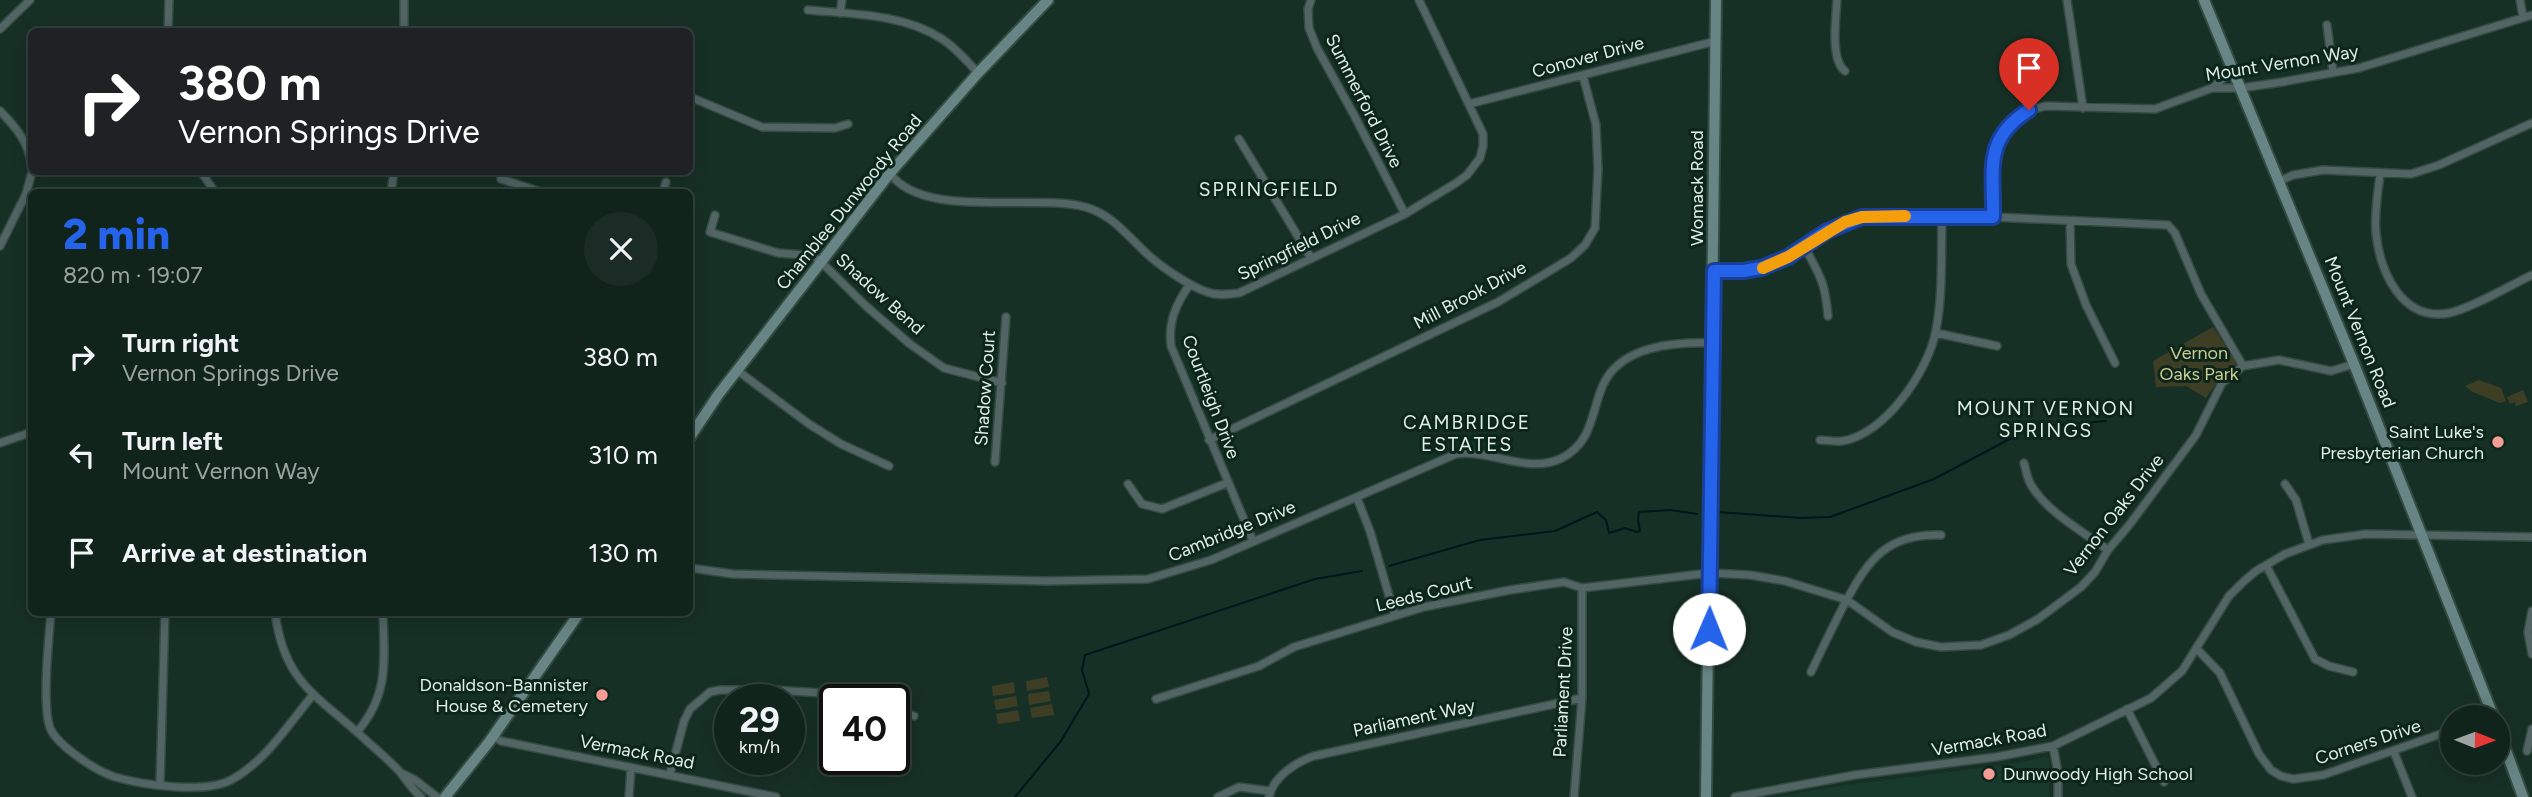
<!DOCTYPE html>
<html lang="en">
<head>
<meta charset="utf-8">
<style>
	body { margin:0; font-family:Figtree,sans-serif; background:#1a2c25; color:#f1f3f6; height:100vh; display:flex; flex-direction:column; font-size:26px; white-space:nowrap }
	* { box-sizing:border-box; margin:0 }
	p { font-size:23px; color:#9ca4a3 }
	.icon { flex:none; width:38px; height:38px; fill:none; stroke:currentColor; stroke-width:2; stroke-linecap:round; stroke-linejoin:round }
	.map { position:relative; flex:1; overflow:hidden }
	.panel { position:absolute; left:28px; top:189px; width:665px; height:427px; display:flex; flex-direction:column; background:#11241c; border-radius:10px; box-shadow:0 4px 18px #0003,0 0 0 2px #30413b }
	.panel>* { flex:none }
	.hud { position:absolute; left:28px; top:28px; width:665px; height:147px; border-radius:10px; box-shadow:0 4px 18px #0003,0 0 0 2px #30413b; background:#202124; color:#fff; overflow:hidden }
	.needle { width:46px; rotate:91deg }
	.controls { position:absolute; left:2440px; top:705px; display:grid; gap:14px }
	.controls a { display:grid; place-items:center; width:70px; height:70px; border-radius:50%; background:#11241c; box-shadow:0 4px 18px #0003,0 0 0 2px #30413b; font-size:35px }
	.speed { position:absolute; left:714px; top:684px; display:flex; gap:14px; font-size:35px; font-weight:700; text-align:center }
	.speed>* { display:grid; place-content:center; width:91px; height:91px; border-radius:50%; background:#11241c; box-shadow:0 4px 18px #0003,0 0 0 2px #30413b; line-height:1 }
	.speed small { font-size:18px; font-weight:400 }
	.speed .limit { border:4px solid #111; border-radius:10px; background:#fff; color:#111 }
	.pin { position:absolute; display:grid; place-items:center; width:60px; height:60px; color:#fff; margin:-72px -30px; border-radius:50% 50% 50% 0; rotate:-45deg; box-shadow:0 0 7px #0007 }
	.pin .icon { rotate:45deg }
	.me { position:absolute; width:77px; margin:-38px; rotate:1deg; stroke-linejoin:round; filter:drop-shadow(0 0 5px #0008) }
	.turn { display:flex; align-items:center; gap:24px; height:147px; padding:0 35px; font-size:32px }
	.turn .icon { width:91px; height:91px; stroke-width:2.5 }
	.turn b { display:block; font-size:49px; line-height:60px }
	.round { display:grid; place-items:center; flex:none; width:74px; height:74px; border-radius:37px; background:#1a2c25 }
	.headline { display:flex; align-items:center; justify-content:space-between; height:119px; padding:0 35px }
	h1 { font-size:42px; font-weight:800; line-height:52px; color:#2563eb }
	ul { padding:0; list-style:none }
	li { display:flex; align-items:center; gap:21px; height:98px; padding:0 35px }
	li div { flex:1 }
	li b { display:block; font-size:26px }
	li em { font-style:normal }
	.map>svg:first-child { display:block }
</style>
</head>
<body>
<div class="map">
<svg width="2532" height="797" viewBox="0 0 2532 797">
	<rect width="100%" height="100%" fill="#173026"/>
	<path fill="#183a2d" d="M2046,757L2050,760L2049,797H1773L1846,785L2006,765Z"/>
	<path fill="#3e3e25" d="M2213,327L2236,362L2234,369L2221,376L2206,398L2186,386L2156,387L2153,361Z
		M2479,380L2501,388L2506,401L2500,403L2473,392L2465,386Z
		M2523,390L2528,402L2516,406L2515,402L2510,404L2507,397Z
		M1047,677L1049,687L1027,691L1026,681Z
		M1014,682L1015,693L993,696L992,686Z
		M1049,691L1051,701L1029,705L1028,694Z
		M1016,696L1018,706L996,710L994,700Z
		M1052,704L1054,715L1032,718L1030,708Z
		M1018,710L1020,721L998,724L996,714Z"/>
	<g fill="none" stroke-linecap="round" stroke-linejoin="round">
		<path stroke="#02151b" stroke-width="2" d="M1718,512L1801,518L1830,517L1934,479L2025,431L2043,426L2106,421
			M1389,566L1480,540L1555,531L1597,512L1606,520L1609,533L1625,528L1637,532L1640,531L1638,520L1639,512L1671,510L1697,514
			M1015,797L1061,741L1089,694L1082,670L1085,655L1315,579L1362,571"/>
		<defs>
			<path id="street" d="M1311,0L1308,9L1309,28L1317,48L1354,115L1405,214
				M1837,0C1836,18 1830,60 1845,71
				M2067,0L2083,108
				M2520,0L2523,17
				M808,10C852,14 904,14 942,39C955,47 967,61 978,73
				M840,13L842,0
				M2327,25L2333,72
				M0,29L30,0
				M168,32L169,0
				M404,32V0
				M2212,88L2227,75L2229,65
				M690,97L762,127L835,128L848,124
				M1469,104L1716,41
				M0,111C17,128 28,142 32,166
				M1239,139L1311,258
				M201,172L215,192
				M890,173C922,220 1034,193 1085,207C1111,214 1126,234 1144,251C1158,265 1189,286 1207,292C1217,296 1228,294 1239,293L1405,214L1456,183L1467,175L1480,158L1483,146V134L1419,0
				M2380,174C2378,193 2374,213 2376,233C2380,272 2402,322 2449,313C2470,309 2511,285 2532,275
				M501,179L541,192
				M2280,181L2293,175L2323,170L2411,174L2439,165L2532,123
				M391,192L394,172
				M663,192L666,182
				M715,215L710,232L778,253L805,255L818,259L867,307L910,344L944,368L1002,383
				M1993,217C1994,167 1985,121 2045,106L2155,109L2212,88H2241L2282,82L2359,68L2532,15
				M2070,221L2071,264L2086,305L2115,363
				M0,246L26,194L32,172
				M1804,246C1820,276 1825,281 1828,316
				M1714,271H1743L1761,268L1788,256L1827,231L1862,217H1993L2168,225L2175,233L2201,294L2243,366
				M1190,284C1176,304 1168,321 1171,346L1253,541
				M1936,333L1997,346
				M738,371L809,424L841,444L889,466
				M1209,440L1498,302L1571,258L1585,245L1595,228L1598,169L1596,125L1583,76
				M1820,440C1827,440 1835,442 1842,441C1885,435 1929,370 1936,330C1943,294 1941,254 1942,217
				M0,443L32,432
				M995,462L1006,317
				M2024,463C2026,470 2027,478 2031,485C2047,512 2082,531 2108,550
				M1128,484L1142,504L1162,509L1227,483
				M2285,484L2296,500L2309,544
				M1357,498L1370,531L1395,616
				M2266,565L2315,659L2329,666L2353,672
				M690,568L733,574L1046,581L1148,579L1211,560L1456,454C1492,449 1527,475 1562,458C1593,442 1591,412 1603,385C1621,345 1675,342 1713,343
				M2532,611L2528,632L2532,654
				M51,612C49,638 41,709 51,730C60,747 96,771 115,777C143,785 204,794 231,780C265,762 288,725 312,696
				M275,612C284,686 321,697 369,743C379,752 391,762 400,772C407,781 412,789 421,797
				M2196,648L2220,673L2259,754L2271,770L2281,776L2293,779L2323,775L2452,730
				M1811,672C1822,649 1833,626 1845,603C1868,560 1887,533 1941,535
				M1156,699L1259,666L1294,647L1424,607L1510,590L1564,582L1582,588L1710,573L1750,575L1785,581L1847,600L1892,632L1916,642L1941,647L1981,645L2009,635L2038,619L2081,587L2095,572L2108,550L2130,524L2196,435L2222,383L2243,366L2279,360L2331,371L2354,364
				M2127,709L2164,782
				M894,710L914,716
				M357,732C390,694 384,659 383,612
				M492,736L501,741L776,797
				M2053,746L2058,773V797
				M2527,751L2532,729
				M2394,752L2412,797
				M401,773L415,780L437,797
				M670,774L684,721L690,709L710,692L720,690H774L838,694L868,700
				M160,784L165,612
				M629,797L631,768
				M1218,797L1239,787L1270,791
				M1269,797C1273,777 1296,762 1314,756L1582,698
				M1574,797L1582,698V588
				M1735,797L1855,775L1996,757L2053,746L2151,698L2182,671L2229,596L2243,582L2256,571L2285,554L2323,540L2366,534L2532,537"/>
			<path id="secondary" d="M2204,0L2354,364L2494,718
				M690,437L718,395L890,173L978,73L1048,0
				M2497,726L2523,797
				M445,797L489,742L580,612
				M1706,797L1716,0"/>
		</defs>
		<use href="#street" stroke="#334b41" stroke-width="10"/>
		<use href="#secondary" stroke="#334b41" stroke-width="14"/>
		<use href="#street" stroke="#526464" stroke-width="7"/>
		<use href="#secondary" stroke="#678584" stroke-width="10"/>
	</g>
	<g fill="none" stroke-linecap="round" stroke-linejoin="round">
		<defs>
			<path id="route" d="M1709,629L1714,271H1743L1761,268L1788,257L1827,231L1862,217H1993C1994,169 1983,139 2029,110"/>
		</defs>
		<use href="#route" stroke="#184099" stroke-width="18"/>
		<use href="#route" stroke="#2563eb" stroke-width="12"/>
		<path stroke="#f59e0b" stroke-width="12" d="M1763,268L1788,257L1845,222L1862,217L1905,216"/>
	</g>
	<g fill="#f59c96" stroke="#0d261c" stroke-width="2.5">
		<circle cx="2498" cy="442" r="7"/>
		<circle cx="602" cy="695" r="7"/>
		<circle cx="1989" cy="774" r="7"/>
	</g>
	<g text-anchor="middle" stroke-width="6" stroke-linejoin="round" paint-order="stroke">
		<g font-size="18" fill="#e0efe7" stroke="#0d261c">
			<text transform="translate(1588 57) rotate(-15)" y="6">Conover Drive</text>
			<text transform="translate(2282 63) rotate(-9)" y="6">Mount Vernon Way</text>
			<text transform="translate(1364 101) rotate(63)" y="6">Summerford Drive</text>
			<text transform="translate(1697 188) rotate(-90)" y="6">Womack Road</text>
			<text transform="translate(849 202) rotate(-51)" y="6">Chamblee Dunwoody Road</text>
			<text transform="translate(1299 246) rotate(-26)" y="6">Springfield Drive</text>
			<text transform="translate(880 294) rotate(42)" y="6">Shadow Bend</text>
			<text transform="translate(1470 295) rotate(-28)" y="6">Mill Brook Drive</text>
			<text transform="translate(2360 332) rotate(68)" y="6">Mount Vernon Road</text>
			<text transform="translate(985 388) rotate(-86)" y="6">Shadow Court</text>
			<text transform="translate(1211 397) rotate(69)" y="6">Courtleigh Drive</text>
			<text transform="translate(2114 515) rotate(-52)" y="6">Vernon Oaks Drive</text>
			<text transform="translate(1232 531) rotate(-22)" y="6">Cambridge Drive</text>
			<text transform="translate(1424 594) rotate(-14)" y="6">Leeds Court</text>
			<text transform="translate(1563 692) rotate(-87)" y="6">Parliament Drive</text>
			<text transform="translate(1414 718) rotate(-12)" y="6">Parliament Way</text>
			<text transform="translate(1989 740) rotate(-10)" y="6">Vermack Road</text>
			<text transform="translate(2368 742) rotate(-18)" y="6">Corners Drive</text>
			<text transform="translate(637 752) rotate(11)" y="6">Vermack Road</text>
		</g>
		<g font-size="18" fill="#cacb8e" stroke="#0d261c">
			<text x="2199" y="359">Vernon<tspan x="2199" dy="21">Oaks Park</tspan></text>
		</g>
		<g font-size="18" fill="#e0efe7" stroke="#0d261c" text-anchor="end">
			<text x="2484" y="438">Saint Luke's<tspan x="2484" dy="21">Presbyterian Church</tspan></text>
			<text x="588" y="691">Donaldson-Bannister<tspan x="588" dy="21">House &amp; Cemetery</tspan></text>
			<text x="2003" y="780" text-anchor="start">Dunwoody High School</text>
		</g>
		<g font-size="19" letter-spacing="2" fill="#e0efe7" stroke="#0d261c">
			<text x="1269" y="196">SPRINGFIELD</text>
			<text x="2046" y="415">MOUNT VERNON<tspan x="2046" dy="22">SPRINGS</tspan></text>
			<text x="1467" y="429">CAMBRIDGE<tspan x="1467" dy="22">ESTATES</tspan></text>
		</g>
	</g>
</svg>
<div class="controls">
<a><svg class="needle" viewBox="-14 -14 28 28"><path d="M0-13l5 13h-10z" fill="#e53935"/><path d="M0 13l5-13h-10z" fill="#9ca4a3"/></svg></a>
</div>
<div class="speed"><div>29<small>km/h</small></div><div class="limit">40</div></div>
<div class="pin" style="left:2029px;top:110px;background:#d93025"><svg class="icon" aria-label="arrive" viewBox="0 0 24 24"><path d="M6 21V4h12l-3 4 3 4H6"/></svg></div>
<svg class="me" style="left:1709px;top:629px" viewBox="-20 -20 40 40"><circle r="19" fill="#fff"/><path d="M0-13L10 11 0 6-10 11z" fill="#2563eb"/></svg>
<div class="hud">
<div class="turn"><svg class="icon" aria-label="right" viewBox="0 0 24 24"><path d="M7 20v-9h11M14 6l5 5-5 5"/></svg><div><b>380 m</b>Vernon Springs Drive</div></div>
</div>
<section class="panel">
<div class="headline"><div><h1>2 min</h1><p>820 m · 19:07</p></div><a class="round"><svg class="icon" aria-label="close" viewBox="0 0 24 24"><path d="M6 6l12 12M18 6L6 18"/></svg></a></div>
<ul>
<li><svg class="icon" aria-label="right" viewBox="0 0 24 24"><path d="M7 20v-9h11M14 6l5 5-5 5"/></svg><div><b>Turn right</b><p>Vernon Springs Drive</p></div><em>380 m</em></li>
<li><svg class="icon" aria-label="left" viewBox="0 0 24 24"><path d="M17 20v-9H6M10 6l-5 5 5 5"/></svg><div><b>Turn left</b><p>Mount Vernon Way</p></div><em>310 m</em></li>
<li><svg class="icon" aria-label="arrive" viewBox="0 0 24 24"><path d="M6 21V4h12l-3 4 3 4H6"/></svg><div><b>Arrive at destination</b></div><em>130 m</em></li>
</ul>
</section>
</div>
</body>
</html>
